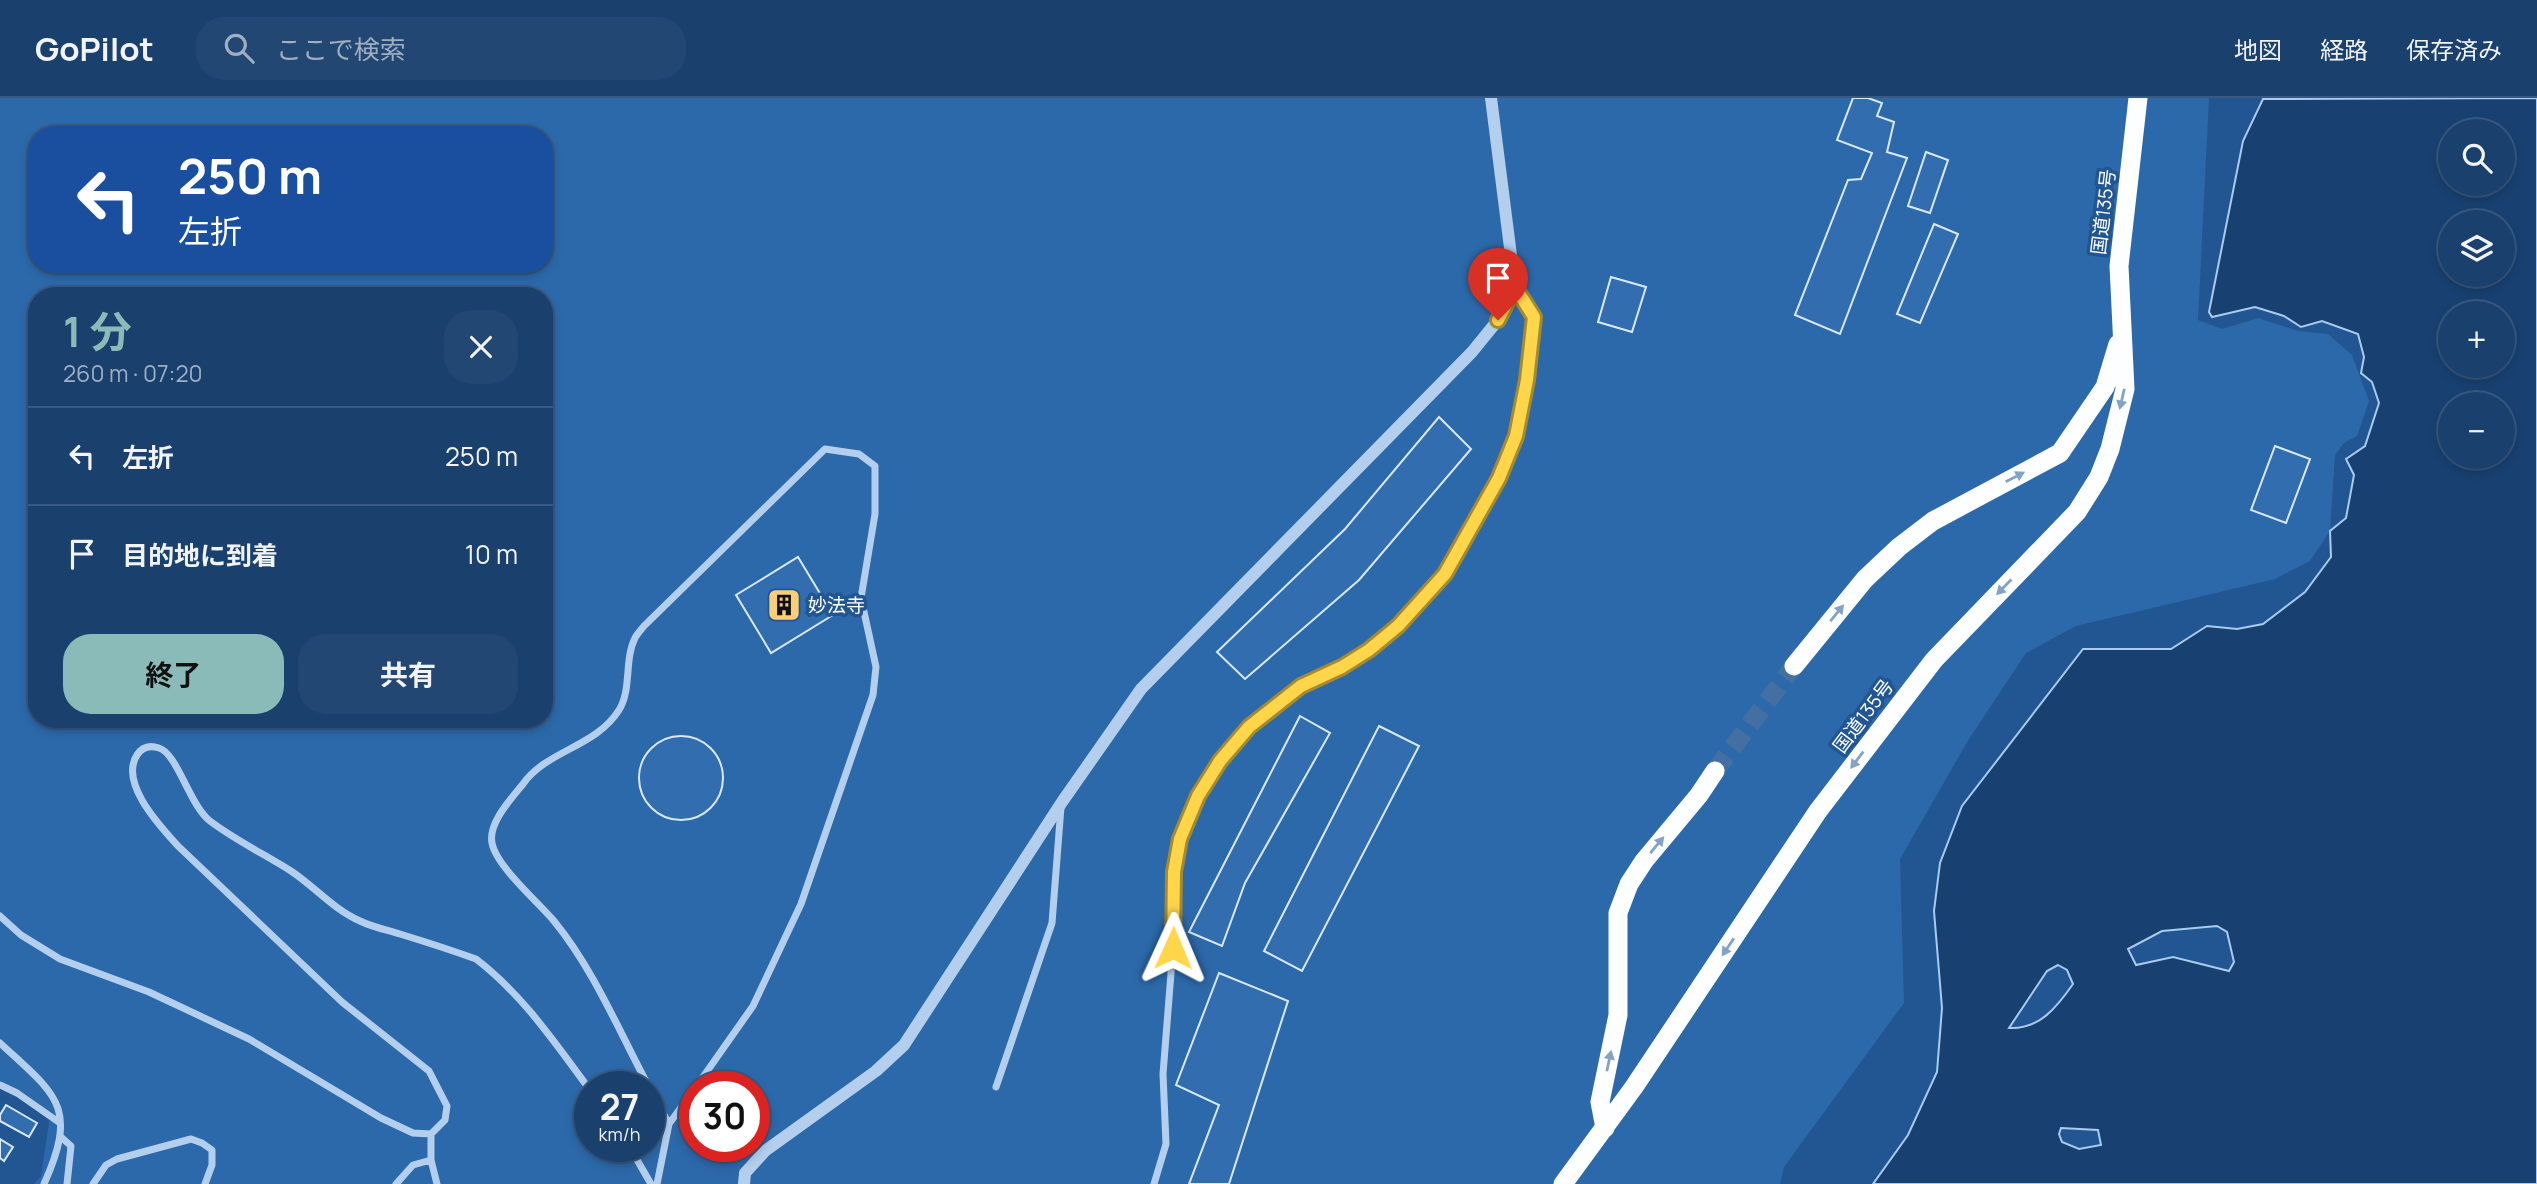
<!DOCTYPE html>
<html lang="ja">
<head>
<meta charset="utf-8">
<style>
	body { margin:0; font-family:Manrope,"Noto Sans JP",sans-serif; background:#234773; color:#f1f3f6; height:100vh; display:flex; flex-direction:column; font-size:26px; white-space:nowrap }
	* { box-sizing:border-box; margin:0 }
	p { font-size:23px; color:#9fafc2 }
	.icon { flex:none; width:38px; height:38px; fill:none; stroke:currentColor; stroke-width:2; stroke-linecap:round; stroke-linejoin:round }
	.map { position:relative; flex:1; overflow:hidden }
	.sheet { position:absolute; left:28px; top:189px; width:525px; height:441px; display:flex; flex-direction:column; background:#1a406e; border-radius:28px; box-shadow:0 4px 10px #0003,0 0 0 2px #385981 }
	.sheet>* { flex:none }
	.guide { position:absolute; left:28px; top:28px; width:525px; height:147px; border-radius:28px; box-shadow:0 4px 10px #0003,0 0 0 2px #385981; background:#1a4fa0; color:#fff; overflow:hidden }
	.controls { position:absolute; left:2438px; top:21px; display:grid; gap:14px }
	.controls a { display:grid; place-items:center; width:77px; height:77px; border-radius:50%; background:#1a406e; box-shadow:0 4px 10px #0003,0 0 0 2px #385981; font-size:35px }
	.speed { position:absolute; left:574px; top:973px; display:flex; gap:14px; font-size:35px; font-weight:700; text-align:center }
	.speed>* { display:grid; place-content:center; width:91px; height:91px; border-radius:50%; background:#1a406e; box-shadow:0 4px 10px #0003,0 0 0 2px #385981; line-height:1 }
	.speed small { font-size:18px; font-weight:400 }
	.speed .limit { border:10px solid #d22; background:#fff; color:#111 }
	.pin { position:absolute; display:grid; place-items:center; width:60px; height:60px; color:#fff; margin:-72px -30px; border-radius:50% 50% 50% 0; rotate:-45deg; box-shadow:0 0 7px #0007 }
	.pin .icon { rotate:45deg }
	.me { position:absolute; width:77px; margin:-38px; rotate:1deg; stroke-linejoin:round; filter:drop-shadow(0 0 5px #0008) }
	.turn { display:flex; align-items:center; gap:24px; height:147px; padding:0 35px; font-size:32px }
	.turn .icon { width:91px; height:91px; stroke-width:2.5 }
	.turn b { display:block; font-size:49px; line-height:60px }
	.round { display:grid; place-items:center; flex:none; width:74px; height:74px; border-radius:28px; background:#234773 }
	.summary { display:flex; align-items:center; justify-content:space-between; height:119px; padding:0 35px }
	h1 { font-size:42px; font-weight:700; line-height:52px; color:#8bbbb9 }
	.primary-button { display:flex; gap:14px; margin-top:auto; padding:14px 35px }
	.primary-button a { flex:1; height:80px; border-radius:28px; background:#8bbbb9; color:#111; font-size:28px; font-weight:700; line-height:80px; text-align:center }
	.primary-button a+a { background:#234773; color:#f1f3f6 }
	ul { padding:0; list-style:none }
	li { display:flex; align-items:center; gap:21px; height:98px; padding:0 35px; border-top:2px solid #385981 }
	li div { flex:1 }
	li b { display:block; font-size:26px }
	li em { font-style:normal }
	header { display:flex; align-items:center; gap:42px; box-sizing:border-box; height:98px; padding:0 35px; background:#1a406e; border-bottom:2px solid #385981 }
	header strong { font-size:33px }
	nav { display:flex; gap:38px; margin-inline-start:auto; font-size:24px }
	.search { width:490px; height:63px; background:#234773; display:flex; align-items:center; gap:18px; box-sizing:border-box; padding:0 24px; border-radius:28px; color:#9fafc2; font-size:26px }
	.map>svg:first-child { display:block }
</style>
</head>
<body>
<header>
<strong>GoPilot</strong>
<div class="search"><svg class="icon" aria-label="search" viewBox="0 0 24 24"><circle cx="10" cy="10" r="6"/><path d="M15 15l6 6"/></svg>ここで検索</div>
<nav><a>地図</a><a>経路</a><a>保存済み</a></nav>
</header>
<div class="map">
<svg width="2537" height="1086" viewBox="0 0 2537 1086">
	<rect width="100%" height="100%" fill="#225692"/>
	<path fill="#2c69aa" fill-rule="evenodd" d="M0,0H2209L2198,222L2222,231L2258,220L2298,233L2328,236L2352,257L2369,303L2357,338L2344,345L2335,357L2330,433L2310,463L2275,481L2076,528L2026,555L1969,641L1900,761L1904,905L1784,1069L1780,1086H34L41,1078L50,1018L0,988ZM37,37H544V166H37ZM37,198H544V621H37ZM590,989H649V1048H590ZM695,989H754V1048H695Z"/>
	<path fill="#184171" stroke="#a8cbee" stroke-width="2" fill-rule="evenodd" d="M2537,0V1086H1873L1908,1037L1937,974L1942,910L1934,813L1940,765L1962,708L2083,551H2171L2207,528L2237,531L2263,526L2305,494L2331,459L2330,433L2346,420L2354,377L2346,361L2365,348L2379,305L2372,284L2361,275L2364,259L2358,236L2322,223L2301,229L2284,218L2255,209L2212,219L2209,214L2243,43L2263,1ZM2450,33H2502V86H2450ZM2450,124H2502V177H2450ZM2450,215H2502V268H2450ZM2450,306H2502V359H2450ZM2217,828L2227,834L2234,864L2229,873L2173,859L2136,867L2128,851L2162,833ZM2058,867L2067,872L2073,886C2057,909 2039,932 2009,930L2047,873ZM2061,1030L2098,1032L2101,1047L2079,1051L2062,1044L2059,1036Z"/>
	<path fill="#326eaf" stroke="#d9e9f9" stroke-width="2" d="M1853,0H1868L1882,5L1877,18L1894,24L1887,54L1907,60L1840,236L1795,217L1848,82L1861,81L1872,55L1837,42Z
		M1926,54L1948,62L1930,115L1908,108Z
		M1934,126L1958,136L1920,225L1897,216Z
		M1611,179L1646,189L1632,234L1598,224Z
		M1439,319L1471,351L1359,482L1245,581L1217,554L1345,431Z
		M2275,348L2310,361L2286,425L2251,412Z
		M798,459L833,517L771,555L736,497Z
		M1300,618L1330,635L1245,785L1222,848L1189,834Z
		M1379,628L1419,648L1302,873L1264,853Z
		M639 680a42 42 0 1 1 84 0a42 42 0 1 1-84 0Z
		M1219,875L1288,903L1229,1086H1189L1219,1007L1176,987Z
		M6,1007L37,1025L29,1039L0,1023V1017Z
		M0,1041L13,1049L4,1063L0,1060Z"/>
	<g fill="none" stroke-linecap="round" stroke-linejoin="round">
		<path stroke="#436fa2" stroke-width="19" stroke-dasharray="19 10" stroke-linecap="butt" d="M1715,673L1794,568"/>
		<path stroke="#b4cfed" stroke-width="7" d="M0,818L21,837L60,861L149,894L249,941L381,1020L413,1035L431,1036
			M0,945C56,997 79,1008 44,1086
			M0,987L17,995L60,1025
			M649,989C619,933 594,872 554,823C538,804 496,768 492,745C488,725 511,701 523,686C547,652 596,649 619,612C632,591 624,562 635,540C637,536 641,532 644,528L825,351L859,356L875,368V416L861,500L876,569L873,597L801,806L753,908L696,989
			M996,989L1052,825L1061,709
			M649,990L669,1026L695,990
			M61,1039L71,1048L67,1086
			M629,1048L651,1086
			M93,1086L106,1067L117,1061L191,1041L202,1045L212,1052V1067L205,1086
			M396,1086L413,1067L431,1062
			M437,1086L431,1062V1036L445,1022L447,1008L429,973L342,904L178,748C160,728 119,685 137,657C142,649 150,647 159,650C177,655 190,708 210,723C235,742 264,756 291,773C315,789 333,811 360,823C372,829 387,832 400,836C426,844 451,852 476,861C523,897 555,945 590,992
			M657,1086L669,1026
			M1154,1086L1166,1046L1163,976L1173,850L1174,774L1179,741L1198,698L1220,663L1249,629L1301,588L1342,569L1369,552L1398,528L1445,476L1499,380L1516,338L1527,282L1534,219L1515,189"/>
		<path stroke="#b4cfed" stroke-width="12" d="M744,1086L745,1075L765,1053L876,973L904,947L1062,704L1141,591L1472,254L1498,222L1515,189L1491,0"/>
		<path stroke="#fcfeff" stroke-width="19" d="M1794,568L1865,481L1899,449L1933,423L2060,355L2105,289L2118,246
			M1605,1030L1600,1004L1618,917V815L1629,786L1644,763L1699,697L1715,673
			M1563,1086L1634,989L1818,713L1934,562L2077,414L2099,379L2110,351L2125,291L2119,168L2138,0"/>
	</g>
	<defs><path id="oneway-solid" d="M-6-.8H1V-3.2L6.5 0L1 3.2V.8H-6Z" transform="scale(1.75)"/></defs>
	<g fill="#84a2c3">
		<use href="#oneway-solid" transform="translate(2122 301) rotate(103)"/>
		<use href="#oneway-solid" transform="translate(2015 379) rotate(-27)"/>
		<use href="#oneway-solid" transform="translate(2004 489) rotate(134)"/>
		<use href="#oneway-solid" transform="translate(1837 515) rotate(-51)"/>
		<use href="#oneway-solid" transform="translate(1857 662) rotate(127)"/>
		<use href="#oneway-solid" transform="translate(1657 747) rotate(-50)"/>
		<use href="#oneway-solid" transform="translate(1728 849) rotate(124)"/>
		<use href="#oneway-solid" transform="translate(1609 963) rotate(-78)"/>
	</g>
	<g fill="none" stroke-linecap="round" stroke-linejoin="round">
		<defs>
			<path id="route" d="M1173,850L1174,774L1180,741L1198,698L1220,663L1249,629L1301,588L1342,569L1369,552L1398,528L1445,476L1499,380L1516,338L1527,282L1534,219L1515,189L1498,222"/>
		</defs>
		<use href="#route" stroke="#a68a30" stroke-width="18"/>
		<use href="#route" stroke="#ffd54a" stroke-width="12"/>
	</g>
	<defs>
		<symbol id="building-square" viewBox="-11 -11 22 22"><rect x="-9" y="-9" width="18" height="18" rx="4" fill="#f9cf76" stroke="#225692"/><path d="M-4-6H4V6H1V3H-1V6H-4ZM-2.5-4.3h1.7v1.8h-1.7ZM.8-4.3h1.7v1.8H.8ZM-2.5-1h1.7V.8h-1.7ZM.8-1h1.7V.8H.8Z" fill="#111"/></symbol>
	</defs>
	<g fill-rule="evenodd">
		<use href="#building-square" x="765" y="488" width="38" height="38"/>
	</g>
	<g text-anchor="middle" stroke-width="7" stroke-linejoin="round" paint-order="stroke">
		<g font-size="19" fill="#fff" stroke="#225692">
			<text transform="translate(2103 114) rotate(-83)" y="7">国道135号</text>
			<text transform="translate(1863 618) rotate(-53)" y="7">国道135号</text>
		</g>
		<g font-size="19" fill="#fff" stroke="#225692" text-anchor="start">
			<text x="808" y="514">妙法寺</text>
		</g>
	</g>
</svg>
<div class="controls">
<a><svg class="icon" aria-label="search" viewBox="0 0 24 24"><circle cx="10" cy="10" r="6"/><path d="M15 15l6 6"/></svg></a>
<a><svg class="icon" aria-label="layers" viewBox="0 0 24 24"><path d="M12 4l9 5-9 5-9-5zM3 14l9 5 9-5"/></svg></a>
<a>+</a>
<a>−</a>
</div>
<div class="speed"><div>27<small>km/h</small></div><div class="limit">30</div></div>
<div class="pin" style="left:1498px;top:222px;background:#d93025"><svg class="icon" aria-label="arrive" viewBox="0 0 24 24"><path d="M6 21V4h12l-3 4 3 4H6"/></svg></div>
<svg class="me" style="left:1173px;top:850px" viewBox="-20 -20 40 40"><path d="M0-17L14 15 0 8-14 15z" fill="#ffd54a" stroke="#fff" stroke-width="4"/></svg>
<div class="guide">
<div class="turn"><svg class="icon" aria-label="left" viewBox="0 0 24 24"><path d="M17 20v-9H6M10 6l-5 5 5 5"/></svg><div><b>250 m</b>左折</div></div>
</div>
<section class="sheet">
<div class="summary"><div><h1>1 分</h1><p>260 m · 07:20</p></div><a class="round"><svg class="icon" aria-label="close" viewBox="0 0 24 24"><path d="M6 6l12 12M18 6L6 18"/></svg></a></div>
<ul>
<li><svg class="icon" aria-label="left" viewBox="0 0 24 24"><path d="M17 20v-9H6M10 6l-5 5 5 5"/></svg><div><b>左折</b></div><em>250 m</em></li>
<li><svg class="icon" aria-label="arrive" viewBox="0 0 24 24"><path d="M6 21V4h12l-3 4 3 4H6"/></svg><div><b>目的地に到着</b></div><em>10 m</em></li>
</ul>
<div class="primary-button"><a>終了</a><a>共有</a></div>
</section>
</div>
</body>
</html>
